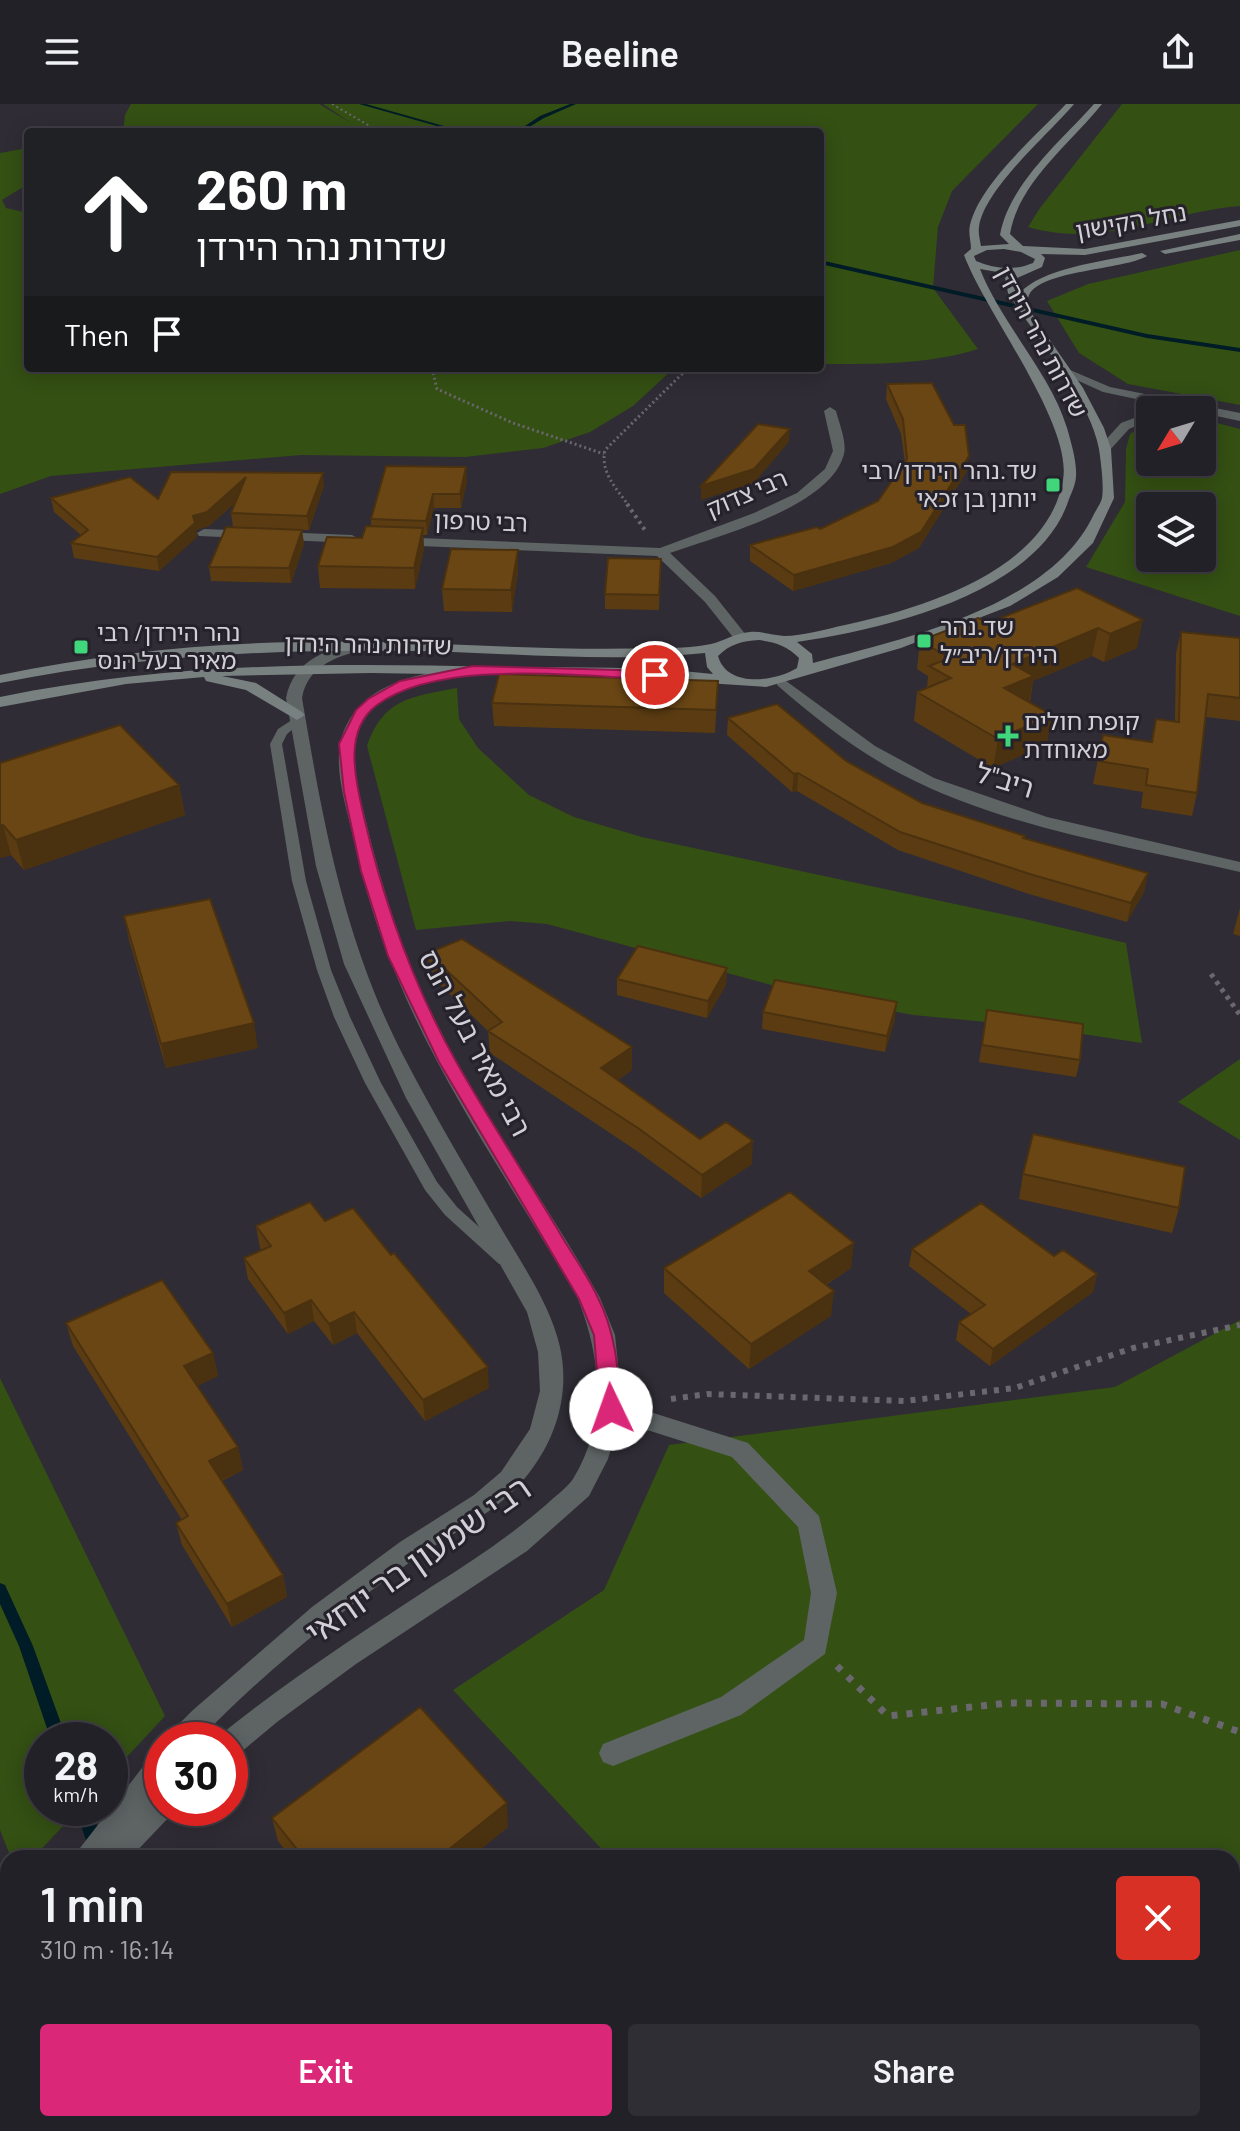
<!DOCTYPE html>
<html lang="en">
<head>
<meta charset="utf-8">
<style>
	body { margin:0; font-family:Barlow,"Noto Sans Hebrew",sans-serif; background:#2f2e34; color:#f1f3f6; height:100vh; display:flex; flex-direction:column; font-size:30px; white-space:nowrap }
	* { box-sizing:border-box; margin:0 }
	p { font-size:26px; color:#a3a3a8 }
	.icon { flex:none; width:44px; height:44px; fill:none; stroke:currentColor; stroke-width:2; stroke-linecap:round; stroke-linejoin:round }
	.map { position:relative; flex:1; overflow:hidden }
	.panel { position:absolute; left:0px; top:1746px; width:1240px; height:282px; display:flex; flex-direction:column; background:#232128; border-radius:24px 24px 0 0; box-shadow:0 4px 20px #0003,0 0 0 2px #403e45 }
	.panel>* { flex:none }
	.top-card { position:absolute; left:24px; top:24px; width:800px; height:244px; border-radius:8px; box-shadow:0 4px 20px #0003,0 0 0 2px #403e45; background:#202124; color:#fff; overflow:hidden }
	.needle { width:52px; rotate:232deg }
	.controls { position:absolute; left:1136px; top:292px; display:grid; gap:16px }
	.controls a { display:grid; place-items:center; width:80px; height:80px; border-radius:8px; background:#232128; box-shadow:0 4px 20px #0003,0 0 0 2px #403e45; font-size:40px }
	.speed { position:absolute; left:24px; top:1618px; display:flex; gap:16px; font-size:40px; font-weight:700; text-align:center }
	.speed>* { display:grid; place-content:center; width:104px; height:104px; border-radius:50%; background:#232128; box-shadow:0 4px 20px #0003,0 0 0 2px #403e45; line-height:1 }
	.speed small { font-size:20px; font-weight:400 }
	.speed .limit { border:12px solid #d22; background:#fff; color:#111 }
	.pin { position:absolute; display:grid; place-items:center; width:68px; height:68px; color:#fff; margin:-34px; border:4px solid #fff; border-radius:50%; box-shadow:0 2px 8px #0007 }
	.me { position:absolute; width:88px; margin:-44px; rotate:357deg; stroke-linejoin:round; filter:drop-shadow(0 0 6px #0008) }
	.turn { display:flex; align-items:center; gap:28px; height:168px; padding:0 40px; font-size:36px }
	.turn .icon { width:104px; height:104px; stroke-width:2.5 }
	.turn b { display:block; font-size:56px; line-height:68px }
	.then { display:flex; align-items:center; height:76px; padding:0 40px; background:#0003; gap:16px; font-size:30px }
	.round { display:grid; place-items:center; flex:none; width:84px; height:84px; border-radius:8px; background:#2f2e34 }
	.overview { display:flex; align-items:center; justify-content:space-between; height:136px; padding:0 40px }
	h1 { font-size:48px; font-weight:600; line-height:60px }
	.primary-button { display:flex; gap:16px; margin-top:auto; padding:16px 40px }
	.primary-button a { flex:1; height:92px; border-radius:8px; background:#db2777; color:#fff; font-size:32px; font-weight:600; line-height:92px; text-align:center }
	.primary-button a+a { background:#2f2e34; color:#f1f3f6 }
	header { display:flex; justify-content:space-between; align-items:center; height:104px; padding:0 40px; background:#232128; font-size:36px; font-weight:600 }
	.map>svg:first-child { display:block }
</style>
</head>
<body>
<header><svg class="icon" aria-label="menu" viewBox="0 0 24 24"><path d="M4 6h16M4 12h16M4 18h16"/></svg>Beeline<svg class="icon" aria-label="share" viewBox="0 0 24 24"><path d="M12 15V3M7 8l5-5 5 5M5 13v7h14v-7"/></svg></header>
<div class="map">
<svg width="1240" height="2027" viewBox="0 0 1240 2027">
	<rect width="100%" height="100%" fill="#2f2c35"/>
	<path fill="#345013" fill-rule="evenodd" d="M131,0H319L351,19L323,0H1038L952,87L938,123L933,184L978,245C927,261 873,260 820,260V28H123L125,11Z
		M1122,0H1240V102C1166,108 1103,145 1028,123L1040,104Z
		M28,44V80L2,96L6,104L28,109V264H674L633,302L590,328L543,344L465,353L301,351L51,372L0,390V49Z
		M1240,146V301L1128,280L1079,249L1047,197L1088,180Z
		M1202,315L1240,325V512L1086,463L1125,398L1126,345L1130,330L1150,317V358H1202ZM1150,402H1202V454H1150Z
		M457,584L459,615L478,644L529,691L574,713L642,733L1025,815L1126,839L1142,939L1029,922L913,911L812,892L547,820L510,817L416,826L367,642C384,594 411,593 457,584Z
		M1240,955V1036L1178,998Z
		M1240,1216V2027H298L307,2020H1232V1754H610L453,1586L604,1486L669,1341L1115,1283Z
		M0,1274L165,1612L110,1671V1636H42V1704H80L33,1754H11L0,1726Z"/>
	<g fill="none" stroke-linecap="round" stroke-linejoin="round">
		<path fill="#001c26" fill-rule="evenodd" d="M359,0H366L465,28H458Z
			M570,0H576L544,14L521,28H516L540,12Z
			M820,156L1147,230L1240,244V248L1147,234L820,160Z
			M0,1479L5,1481L33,1542L67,1636H51L19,1542L0,1500Z
			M75,1704H91L108,1754H92Z
			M185,2020H203L205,2027H187Z"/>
		<path stroke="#6a676f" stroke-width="2" stroke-dasharray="2 3" stroke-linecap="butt" d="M332,0L380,28"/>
		<path stroke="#6a676f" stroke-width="3" stroke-dasharray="2 3" stroke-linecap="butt" d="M432,264L437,285L513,319L604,350
			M629,402C616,384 600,368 605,346L688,264"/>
		<path stroke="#6a676f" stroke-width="4" stroke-dasharray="3 4" stroke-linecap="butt" d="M627,400L645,426"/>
		<path stroke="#6a676f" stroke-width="5" stroke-dasharray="4 5" stroke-linecap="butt" d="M1211,870L1240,911"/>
		<path stroke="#6a676f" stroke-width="6" stroke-dasharray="5 7" stroke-linecap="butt" d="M671,1295L707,1290L905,1297L1015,1284L1133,1244L1240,1221"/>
		<path stroke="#6a676f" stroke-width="7" stroke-dasharray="6 9" stroke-linecap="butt" d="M837,1562L888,1612L1008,1599L1162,1600L1240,1628"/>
		<path fill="#5d6463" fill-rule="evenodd" d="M298,612L304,616L287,630L282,640L306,777L331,866L350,913L381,979L437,1078L457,1103L511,1152L514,1156L511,1160H499L445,1111L425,1086L365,979L334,913L317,866L292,777L270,640L278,625Z"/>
		<path fill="#5d6463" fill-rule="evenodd" d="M1063,263L1110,283L1240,309V317L1202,309V306H1188L1103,288L1059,268V264Z
			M830,303L836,307C839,319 847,338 844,350C830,404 717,432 670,449L715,492L746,531V537H736L705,498L657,452L396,441L389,437L396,433L660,444L754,409L797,389L825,365L833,347L824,307Z
			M1150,308V316L1129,325L1109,347H1101V341L1121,319Z
			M204,425L352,431L359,435L352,439L199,432L197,429Z
			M364,537L371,541L369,544C339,552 308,560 302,594C323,719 345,840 404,953C434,1011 468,1068 501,1124C523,1162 550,1200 560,1243C570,1288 557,1333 529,1369C500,1408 452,1428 413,1456C339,1509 261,1570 199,1636H168L172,1627L193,1606L312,1503L400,1438L474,1391L501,1368L530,1325L540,1287L538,1248L527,1208L406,994L344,860L316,762L286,594C294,554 329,545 364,537Z
			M465,563L472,567L470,570C433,579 386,580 363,618C346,648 359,687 366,718C384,793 408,866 444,934C491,1024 551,1106 600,1194L615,1231L622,1299L748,1339L819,1412L837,1489L825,1550L741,1611L613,1662L603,1658L599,1649L603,1640L721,1593L804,1536L811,1489L798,1423L732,1353L619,1317L608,1355L589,1392L527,1447L356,1560L277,1618L240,1649L230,1652V1636H218L220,1631C288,1576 361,1529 434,1481C474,1456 511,1431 547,1400C555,1392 567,1384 573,1375C608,1319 601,1253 578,1195C517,1088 444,987 397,873C376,825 362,774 351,723C343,692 331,652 346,622C367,578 421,569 465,563Z
			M782,574L875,642L934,674L1047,713L1240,758V768C1127,742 1004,724 901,670C855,646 815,614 777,581V575Z
			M162,1647V1682L156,1690L162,1688V1704H175L172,1710L130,1754H76L80,1744L152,1651Z
			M8,1852V1890L0,1893V1855Z"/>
		<path fill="#788180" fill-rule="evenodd" d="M1066,0H1074C1049,30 984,85 979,123C978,129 980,136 981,142L1009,140L1000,131C1009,80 1061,37 1094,0H1102C1071,39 1018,79 1010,130L1023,142L1085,145L1240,116V122L1085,151L1041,150L1045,154L1042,163L1015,175L1019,190C1042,163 1107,157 1142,149L1147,152C1123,166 1041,166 1029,191C1027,195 1028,199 1027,203L1083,284L1104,324L1111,345L1114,394L1093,439L1058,473L1010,502L901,544L766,583L614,573L371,569L222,572L256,579L302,608L305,611L297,616L246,586L206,577L204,573L126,580L0,603V593C173,558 326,559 501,563C571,564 642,562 713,570L707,563L705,549C610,559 514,549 418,547C277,545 139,551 0,579V571C98,551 195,540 295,538C415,535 535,548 655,544C673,544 693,544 711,540C724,537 735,529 750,528C761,527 772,531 784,532C803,532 826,525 845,521C923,504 1047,467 1063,376C1073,320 985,208 964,151L971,145C971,137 968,129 970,121C980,79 1037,31 1066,0ZM1004,145L1021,148L1035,155L1033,159C1014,167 995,165 976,157L974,152L987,146ZM980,165L1009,170L1005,174L1008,189C1036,234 1089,292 1099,345C1101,359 1104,381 1102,394C1101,399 1096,406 1094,410C1051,503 903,535 813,559L812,550L797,538C884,525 1039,490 1069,395C1072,388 1076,379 1076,372C1077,358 1071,338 1067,324C1051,270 1001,219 980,165ZM759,536C775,538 788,542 799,554L797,564C774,578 727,584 718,552C730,540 742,537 759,536Z
			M1240,130V136L1165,150L1160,147Z"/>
	</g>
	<path fill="#5b3c12" d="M887,280L967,367L919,444L891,459L793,487L750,457V441L820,425L878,397L905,359L901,330L886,295Z
		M467,377L461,404H434L427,431H423L424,445L415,485L320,484L318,462L362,434L371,422V415Z
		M324,382L309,426H302L304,440L291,479L211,477L209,463L233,423L231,409L236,398L209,422L196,426L197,433L159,467L74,454L71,439L81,431L54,408L51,394L158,395Z
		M518,446V467L512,508L444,507L442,485Z
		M661,455L659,506L605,505V490Z
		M1077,484L1137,544L1104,558L1092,552L1033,577L1030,599L1047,640L993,664L914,617L917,588L927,584L928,572L917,565L920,537L988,519Z
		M1181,528L1240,534V617L1206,613L1197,689L1192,712L1141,704L1143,688L1093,680L1103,631L1151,638L1156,615L1175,618L1176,549Z
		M718,577L715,629L494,622L492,599Z
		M728,614L846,657L922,699L1025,732L1024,735L1148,769L1144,788L1127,818L1029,790L898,746L797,687L792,688L727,631Z
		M0,659L179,681L185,711L24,766L11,751L0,754Z
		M1240,804V832L1233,830Z
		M124,812L258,944L166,964L129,836Z
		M428,849L632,966L618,976L700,1035L752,1060L701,1094L637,1047L490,949L488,927L430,871Z
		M727,864L726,881L707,914L617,891V875Z
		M987,906L1080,956L1076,973L979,958Z
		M763,908L895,915L885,948L762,925Z
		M1023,1070L1179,1104L1172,1129L1019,1095Z
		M325,1117L489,1284L425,1317L357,1229L333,1241L314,1217L288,1230L248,1175L244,1154L261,1146L260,1144L256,1122Z
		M912,1145L1054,1152L1097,1170L1093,1188L990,1262L956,1236L959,1218L971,1210L909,1162Z
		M664,1164H851L826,1181L831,1212L749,1265L664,1189Z
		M66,1219L213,1249L218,1272L197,1282L238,1343L243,1366L222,1377L283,1471L287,1493L232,1523L182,1441L176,1419L182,1416L73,1242Z
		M272,1714L508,1723L470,1754H291L278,1737Z"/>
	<path fill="#4a310f" d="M790,325L789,338L754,379L701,396V382Z
		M969,352L967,367L919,444L891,459L793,487L794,471Z
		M466,363L467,377L461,404L460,390Z
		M323,369L324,382L309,426L307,412Z
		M246,373L248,387L209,422L196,426L197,433L159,467L157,453L193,412Z
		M433,390L434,404L427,431L426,417Z
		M423,424L424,445L415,485L414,464Z
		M302,426L304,440L291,479L289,464Z
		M518,446V467L512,508L511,486Z
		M1143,516L1137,544L1104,558L1110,530Z
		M1098,524L1092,552L1033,577L1029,600L1004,584L1012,560Z
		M1052,611L1047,640L993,664L998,635Z
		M798,669L797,687L792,688L794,670Z
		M179,681L185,711L24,766L16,736Z
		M3,721L11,751L0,754V722Z
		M1148,769L1144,788L1127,818L1131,799Z
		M727,864L726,881L707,914L708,897Z
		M897,898L895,915L885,948L887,932Z
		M254,919L258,944L166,964L161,940Z
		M632,943V966L602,986L601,964Z
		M753,1037L752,1060L701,1094L702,1071Z
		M854,1139L851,1164L807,1192L809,1167Z
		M1097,1170L1093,1188L990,1262L993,1245Z
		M834,1187L831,1212L749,1265L751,1240Z
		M311,1196L314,1217L288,1230L284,1209Z
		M354,1208L357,1229L333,1241L329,1220Z
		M213,1249L218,1272L190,1285L184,1262Z
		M488,1263L489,1284L425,1317L423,1296Z
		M238,1343L243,1366L214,1380L209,1357Z
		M283,1471L287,1493L232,1523L227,1500Z
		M507,1699L508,1723L470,1754H438Z"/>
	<path fill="#6a4615" stroke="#4a310f" stroke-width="2" d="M932,279L954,321H965L969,352L921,428L893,443L794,471L750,441L817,423L820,425L878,397L907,355L903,315L887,280Z
		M758,320L790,325L754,365L701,382Z
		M386,362L466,363L460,390H433L426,417L371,415Z
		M171,368L323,369L307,412L231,409L246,373L207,408L193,412L195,419L157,453L71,439L88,426L51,394L130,373L158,395Z
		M366,422L423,424L414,464L318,462L327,433L362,434Z
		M226,423L302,426L289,464L209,463Z
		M451,445L518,446L511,486L442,485Z
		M608,454L661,455L659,491L605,490Z
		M1077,484L1143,516L1110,530L1098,524L1012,560L1034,572L1004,584L1052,611L998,635L917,588L951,574L929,562L950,554L920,537L978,514L988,519Z
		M1181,528L1240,534V594L1208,590L1197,689L1146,681L1148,665L1098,657L1103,631L1152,638L1156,615L1179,618Z
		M499,570L718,577L716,606L492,599Z
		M777,600L846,657L922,699L1025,732L1023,734L1148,769L1131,799L1033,771L900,728L798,669L794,670L728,614Z
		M120,621L179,681L16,736L3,721L0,722V659Z
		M210,795L254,919L161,940L124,812Z
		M462,835L632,943L601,964L700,1035L726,1018L753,1037L702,1071L638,1024L488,927L502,918L428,849Z
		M638,842L727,864L708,897L617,875Z
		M775,876L897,898L887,932L763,908Z
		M987,906L1083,920L1080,956L982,941Z
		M1033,1030L1185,1063L1179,1104L1023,1070Z
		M790,1088L854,1139L809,1167L834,1187L751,1240L664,1164Z
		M310,1098L325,1117L353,1104L391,1151L394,1149L488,1263L423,1296L354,1208L329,1220L311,1196L284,1209L244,1154L271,1142L256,1122Z
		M981,1099L1054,1152L1063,1146L1097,1170L993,1245L959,1218L985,1201L912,1145Z
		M162,1176L213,1249L184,1262L238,1343L209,1357L283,1471L227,1500L176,1419L188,1412L66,1219Z
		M420,1603L507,1699L438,1754H304L272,1714Z
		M34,2020H65L68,2027H25Z"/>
	<path fill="#db2777" stroke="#8e194d" stroke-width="2" d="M473,562L655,567L662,571L655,575C577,573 441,554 377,601C342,627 356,678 364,713C384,800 414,883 458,961C490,1017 525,1071 558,1126C571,1149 587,1170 598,1194C616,1229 618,1266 621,1305L618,1311L611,1313L603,1311L600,1305L594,1231L579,1195L439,958L388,852L361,767L344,688L339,640L356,606L368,595L400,577Z"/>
	<g fill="#40d77c" stroke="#25222b" stroke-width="3">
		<rect x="1045" y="373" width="16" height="16" rx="4"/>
		<rect x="916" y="529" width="16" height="16" rx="4"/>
		<rect x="73" y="535" width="16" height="16" rx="4"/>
		<path d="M1004 620h8v8h8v8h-8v8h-8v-8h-8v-8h8z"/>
	</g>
	<g text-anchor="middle" stroke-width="6" stroke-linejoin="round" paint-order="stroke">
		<g font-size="24" fill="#d2d0d6" stroke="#25222b">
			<text transform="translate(1131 118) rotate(-10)" y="8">נחל הקישון</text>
			<text transform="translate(1041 238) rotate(62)" y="8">שדרות נהר הירדן</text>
			<text transform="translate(747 390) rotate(-23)" y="8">רבי צדוק</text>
			<text transform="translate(481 418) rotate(2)" y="8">רבי טרפון</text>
			<text transform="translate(368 541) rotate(1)" y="8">שדרות נהר הירדן</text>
		</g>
		<g font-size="24" fill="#d2d0d6" stroke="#25222b" text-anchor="start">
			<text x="1037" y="375" text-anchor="end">שד.נהר הירדן/רבי<tspan x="1037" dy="28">יוחנן בן זכאי</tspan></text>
			<text x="940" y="531">שד.נהר<tspan x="940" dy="28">הירדן/ריב״ל</tspan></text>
			<text x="97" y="537">נהר הירדן/ רבי<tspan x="97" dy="28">מאיר בעל הנס</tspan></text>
			<text x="1024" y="626">קופת חולים<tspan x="1024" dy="28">מאוחדת</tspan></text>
		</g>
		<g font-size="28" fill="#d2d0d6" stroke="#25222b">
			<text transform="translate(1005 676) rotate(17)" y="10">ריב"ל</text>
			<text transform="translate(475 939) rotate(62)" y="10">רבי מאיר בעל הנס</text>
		</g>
		<g font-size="34" fill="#d2d0d6" stroke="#25222b">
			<text transform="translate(418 1456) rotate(-35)" y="12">רבי שמעון בר יוחאי</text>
		</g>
	</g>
</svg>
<div class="controls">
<a><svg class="needle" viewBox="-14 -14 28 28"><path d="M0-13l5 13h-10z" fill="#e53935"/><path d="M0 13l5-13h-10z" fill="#a3a3a8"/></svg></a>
<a><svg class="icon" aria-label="layers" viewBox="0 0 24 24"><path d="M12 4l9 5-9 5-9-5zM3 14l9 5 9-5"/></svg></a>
</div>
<div class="speed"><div>28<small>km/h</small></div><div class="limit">30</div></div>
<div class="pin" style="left:655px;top:571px;background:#d93025"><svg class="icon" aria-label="arrive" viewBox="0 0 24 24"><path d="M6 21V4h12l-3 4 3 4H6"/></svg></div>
<svg class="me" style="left:611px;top:1305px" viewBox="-20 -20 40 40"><circle r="19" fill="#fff"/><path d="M0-13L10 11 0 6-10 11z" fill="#db2777"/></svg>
<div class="top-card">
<div class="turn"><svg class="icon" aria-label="ahead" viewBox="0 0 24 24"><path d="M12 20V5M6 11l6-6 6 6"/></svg><div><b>260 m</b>שדרות נהר הירדן</div></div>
<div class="then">Then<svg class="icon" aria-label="arrive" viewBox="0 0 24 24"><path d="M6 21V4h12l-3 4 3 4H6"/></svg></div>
</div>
<section class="panel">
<div class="overview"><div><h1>1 min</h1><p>310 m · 16:14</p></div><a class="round" style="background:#d93025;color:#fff"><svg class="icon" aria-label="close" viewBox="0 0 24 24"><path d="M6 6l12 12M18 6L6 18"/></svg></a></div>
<div class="primary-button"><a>Exit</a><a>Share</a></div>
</section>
</div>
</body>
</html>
